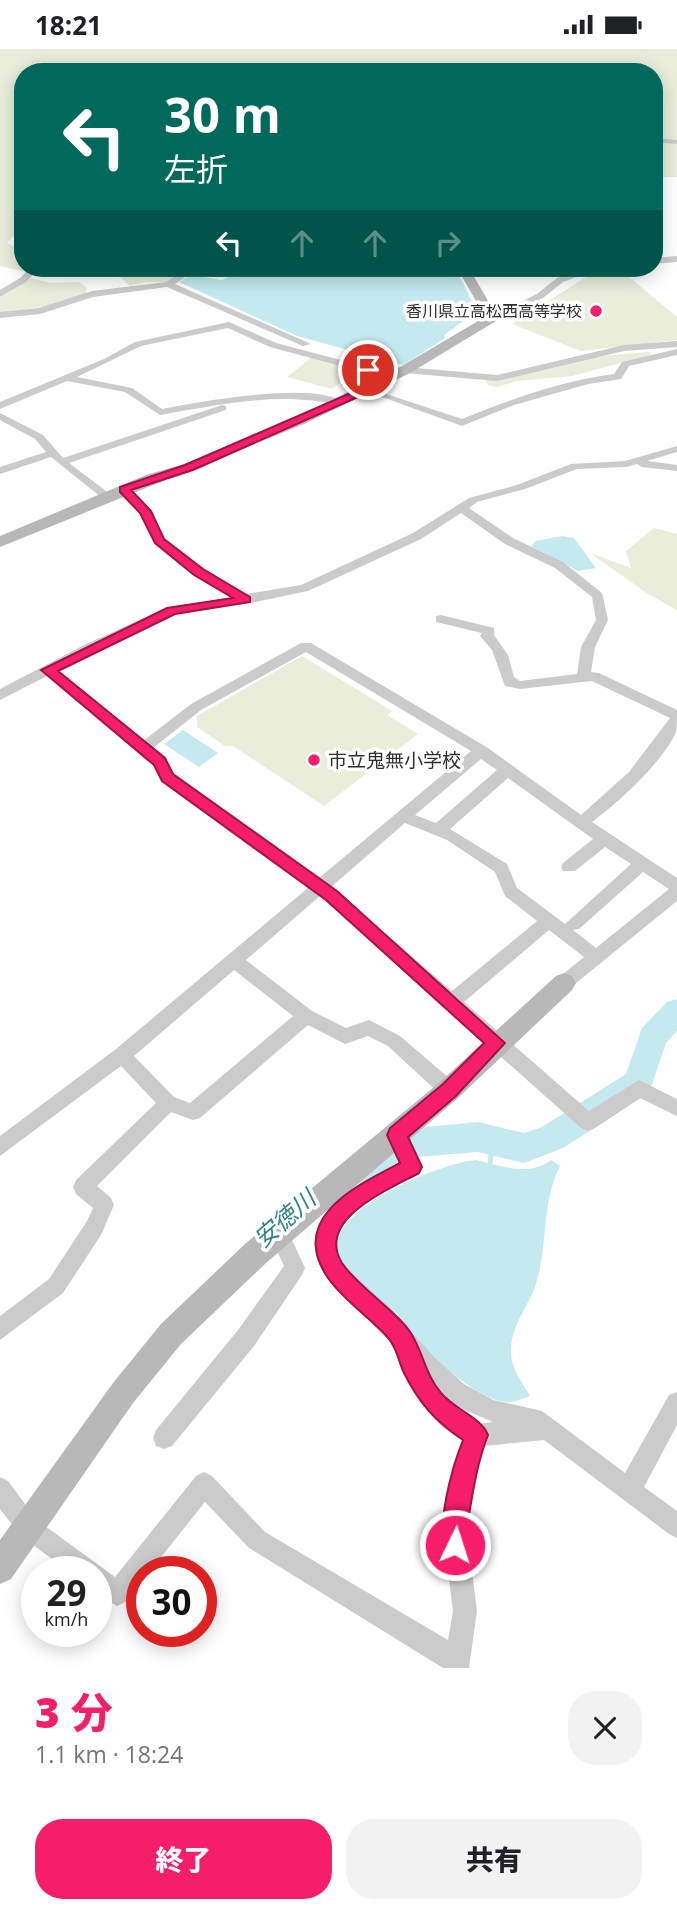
<!DOCTYPE html>
<html lang="ja">
<head>
<meta charset="utf-8">
<style>
	body { margin:0; font-family:"Open Sans","Noto Sans JP",sans-serif; background:#f2f2f2; color:#202124; height:100vh; display:flex; flex-direction:column; font-size:26px; white-space:nowrap }
	* { box-sizing:border-box; margin:0 }
	p { font-size:23px; color:#757577 }
	.icon { flex:none; width:38px; height:38px; fill:none; stroke:currentColor; stroke-width:2; stroke-linecap:round; stroke-linejoin:round }
	.map { position:relative; height:1619px; overflow:hidden }
	.panel { display:flex; flex-direction:column; background:#fff; flex:1 }
	.panel>* { flex:none }
	.guide { position:absolute; left:14px; top:14px; width:649px; height:214px; border-radius:28px; box-shadow:0 4px 18px #0003; background:#00695c; color:#fff; overflow:hidden }
	.speed { position:absolute; left:21px; top:1507px; display:flex; gap:14px; font-size:35px; font-weight:700; text-align:center }
	.speed>* { display:grid; place-content:center; width:91px; height:91px; border-radius:50%; background:#fff; box-shadow:0 4px 18px #0003; line-height:1 }
	.speed small { font-size:18px; font-weight:400 }
	.speed .limit { border:10px solid #d22; background:#fff; color:#111 }
	.pin { position:absolute; display:grid; place-items:center; width:60px; height:60px; color:#fff; margin:-30px; border:4px solid #fff; border-radius:50%; box-shadow:0 2px 7px #0007 }
	.me { position:absolute; width:77px; margin:-38px; rotate:4deg; stroke-linejoin:round; filter:drop-shadow(0 0 5px #0008) }
	.turn { display:flex; align-items:center; gap:24px; height:147px; padding:0 35px; font-size:32px }
	.turn .icon { width:91px; height:91px; stroke-width:2.5 }
	.turn b { display:block; font-size:49px; line-height:60px }
	.lanes { display:flex; align-items:center; height:66px; padding:0 35px; background:#0003; justify-content:center; gap:35px; direction:ltr }
	.lanes .off { opacity:.35 }
	.round { display:grid; place-items:center; flex:none; width:74px; height:74px; border-radius:28px; background:#f2f2f2 }
	.headline { display:flex; align-items:center; justify-content:space-between; height:119px; padding:0 35px }
	h1 { font-size:42px; font-weight:800; line-height:52px; color:#f61e6b }
	.primary-button { display:flex; gap:14px; margin-top:auto; padding:14px 35px }
	.primary-button a { flex:1; height:80px; border-radius:28px; background:#f61e6b; color:#fff; font-size:28px; font-weight:800; line-height:80px; text-align:center }
	.primary-button a+a { background:#f2f2f2; color:#202124 }
	.status { display:flex; justify-content:space-between; align-items:center; height:49px; padding:0 35px; background:#fff; direction:ltr }
	.status svg { height:19px; fill:currentColor }
	.map>svg:first-child { display:block }
</style>
</head>
<body>
<div class="status"><b>18:21</b><svg viewBox="0 0 49 12"><path d="M0 12V9h3v3zM5 12V6h3v6zM10 12V3h3v9zM15 12V0h3v12zM26 1h20v11H26zM47 4h2v5h-2z"/></svg></div>
<div class="map">
<svg width="677" height="1619" viewBox="0 0 677 1619">
	<rect width="100%" height="100%" fill="#fff"/>
	<path fill="#e9edda" d="M0,0H677V128H655L654,23H23V182L19,181L7,194L23,201V219H30L26,223L0,217Z
		M138,219H191L167,233H145L130,237L120,228L134,224Z
		M623,223L677,268V291L581,302L512,275L591,225Z
		M31,229L50,234L79,233L87,239L86,245L57,256L0,264V249Z
		M649,303L651,306L572,327L516,332L497,338L488,336L486,331L600,307Z
		M312,308L357,320L332,340L287,328Z
		M654,479L677,485V561L648,545L590,504L631,519L626,502Z
		M302,607L392,662L387,666L418,685L324,757L233,697H225L197,678V667Z"/>
	<path fill="#c4eaef" d="M230,219H437L459,226L477,262L444,286L445,289L403,316L297,287L179,233L191,226L222,231L228,228Z
		M562,487L574,489L596,519L578,522L531,497L536,492Z
		M183,681L218,704L199,718L164,695Z
		M476,1111C501,1117 530,1128 551,1111L560,1117C540,1158 549,1197 535,1238C527,1259 513,1275 511,1298C509,1317 521,1331 530,1347C524,1349 516,1353 510,1353C468,1357 371,1246 340,1215C337,1206 334,1198 338,1189C349,1153 441,1114 476,1111Z"/>
	<g fill="none" stroke-linecap="round" stroke-linejoin="round">
		<path stroke="#c4eaef" stroke-width="5" d="M490,1114L493,1091"/>
		<path fill="#c4eaef" fill-rule="evenodd" d="M677,950V982L666,994L649,1044L563,1099L524,1114L478,1103L418,1108L361,1135L350,1131L345,1120L350,1109L415,1079L478,1073L524,1084L542,1078L626,1025L642,979L667,953Z"/>
		<path fill="#cbcbcb" fill-rule="evenodd" d="M654,89L677,91V95L654,93Z
			M677,207V213L654,215V209Z
			M30,219H39L26,233L0,248V241L20,229Z
			M189,219H199L175,235L311,295L303,297L167,238L93,248L40,265L0,269V263L39,259L92,242L166,233Z
			M589,219H601L563,233L543,249L495,271L487,269L537,245L557,229Z
			M602,219H618L606,222Z
			M229,273L276,294L371,319L373,326L365,338L462,370C511,350 561,332 614,325L622,313L677,300V306L629,317L621,330L588,335L514,356L462,377L363,341L359,348H351L350,346L363,323L270,298L228,279L141,297L77,328L132,339L162,360C201,353 315,331 345,354L340,357C282,341 218,356 160,366L125,343L67,332L0,360V353L104,310L135,293Z
			M677,292V298L624,302L497,332L405,324L400,321L405,318L497,326L624,296Z
			M355,305L388,316L398,327L389,329L382,320L352,310V306Z
			M222,356L226,357V361L69,414L110,445V449H102L51,408L0,425V418L46,403L35,390L0,371V364L43,386L63,409Z
			M677,397V403L647,412L677,416V422L642,418L637,415L626,418L577,420L525,440L477,453L469,459L513,489L563,513L602,544L608,571L595,598L591,623L599,624L677,661C677,668 677,677 676,683C663,713 618,754 592,773L677,829V852L570,939L564,941L558,939L555,934L558,929L584,908L549,881L464,953L589,1062L639,1031L677,1050V1067L640,1049L595,1079L588,1082L581,1079L320,847L246,911L312,962L346,979L369,971L400,987L456,1035L458,1041L456,1047L449,1049L442,1047L388,997L368,987L345,995L308,976L200,1069L193,1071L171,1063L97,1137L111,1149L114,1156L101,1186L63,1244L0,1291V1267L49,1230L87,1172L93,1159L76,1145L73,1138L76,1131L156,1054L121,1017L0,1107V1087L116,1000L309,838L163,732L154,717L47,627L0,651V640L86,595L167,559L232,548L195,526L155,495L141,463L119,442V438H127L150,460L164,490L203,520L246,545L301,536L413,484L469,449L517,436L571,415L625,412ZM461,464L505,495L555,519L592,548L596,571L581,598L577,625L520,632L514,628L508,606L494,586V579L441,566L436,567V573L482,584L480,587L492,601L505,637L520,640L592,632L670,669L629,723L581,766L488,699L311,594H301L191,655L143,692L57,621L96,601L175,565L246,555L308,542L421,490ZM306,603L471,702L319,829L173,724L164,709L152,700L201,661ZM481,710L497,721L436,774L415,766ZM508,729L593,790L563,814L561,818L563,822H575L605,798L631,815L565,875L517,839L507,815L450,780ZM405,774L447,791L495,823L505,847L537,872L452,942L331,838ZM643,823L669,840L596,899L573,881L579,880ZM234,921L293,967L190,1054L174,1048L134,1007Z
			M397,1077L404,1080L422,1118L419,1124L364,1154L341,1176L335,1196L342,1215L390,1259L434,1308L464,1335L493,1351L542,1362L625,1424L669,1346L677,1343V1376L644,1438L677,1462V1489L669,1485L544,1391L484,1397L477,1415L467,1482L477,1562L469,1619H443L249,1499L205,1453L150,1522H142C142,1538 131,1552 117,1557L96,1544V1522H68L21,1487L0,1460V1428L8,1432L37,1471L115,1528L196,1427L204,1423L212,1427L265,1483L448,1591L453,1562L443,1482L453,1415L463,1391C435,1377 417,1352 405,1324C402,1316 401,1305 396,1299C378,1272 345,1253 328,1230C285,1171 357,1135 400,1114L387,1086L390,1080ZM443,1347L465,1361L493,1373L478,1375L473,1372Z
			M279,1175L286,1178L305,1219L302,1226L254,1297L172,1397L164,1400L156,1397L153,1389L156,1381L238,1281L284,1217L269,1185L272,1178Z"/>
		<path fill="#b8b8b8" fill-rule="evenodd" d="M457,219H469L498,269L496,272L410,324L304,375L0,498V487L146,426L184,415L294,369L400,318L485,268Z
			M564,924L572,927L576,934L572,941L458,1049L266,1214L181,1295L133,1354L11,1530L0,1535V1491L113,1334L161,1275L246,1194L440,1033L556,927Z"/>
	</g>
	<path fill="#f61e6b" stroke="#a01446" stroke-width="2" d="M368,318L373,321L374,327L358,348L193,421L131,441L151,462L164,490L203,520L250,548V553L175,565L58,622L165,709L173,725L337,842L505,994L456,1047L408,1088L422,1118L419,1124C390,1140 315,1170 342,1214C357,1236 385,1254 403,1274C422,1294 423,1323 441,1344C454,1360 481,1368 488,1386C477,1414 473,1442 468,1472C466,1484 468,1494 464,1505L455,1509L447,1505C435,1477 452,1419 463,1391C435,1372 419,1354 404,1324C398,1312 398,1301 389,1290C371,1269 344,1252 328,1229C287,1169 356,1137 400,1114L387,1086L390,1079L443,1035L484,994L326,851L162,732L154,716L41,621L167,559L233,549L194,526L155,494L140,464L120,443V438L185,416L351,344L364,327L363,321Z"/>
	<g fill="#f61e6b" stroke="#fff" stroke-width="2.5">
		<circle cx="596" cy="262" r="7"/>
		<circle cx="314" cy="711" r="7"/>
	</g>
	<g text-anchor="middle" stroke-width="7" stroke-linejoin="round" paint-order="stroke">
		<g font-size="16" fill="#2e2e2e" stroke="#fff" text-anchor="end">
			<text x="582" y="268">香川県立高松西高等学校</text>
		</g>
		<g font-size="19" fill="#2e2e2e" stroke="#fff" text-anchor="start">
			<text x="328" y="718">市立鬼無小学校</text>
		</g>
		<g font-size="24" font-style="italic" fill="#30818a" stroke="#fff">
			<text transform="translate(285 1170) rotate(-41)" y="8">安徳川</text>
		</g>
	</g>
</svg>
<div class="speed"><div>29<small>km/h</small></div><div class="limit">30</div></div>
<div class="pin" style="left:368px;top:321px;background:#d93025"><svg class="icon" aria-label="arrive" viewBox="0 0 24 24"><path d="M6 21V4h12l-3 4 3 4H6"/></svg></div>
<svg class="me" style="left:455px;top:1496px" viewBox="-20 -20 40 40"><circle r="17" fill="#f61e6b" stroke="#fff" stroke-width="3"/><path d="M0-11L8 9 0 5-8 9z" fill="#fff"/></svg>
<div class="guide">
<div class="turn"><svg class="icon" aria-label="left" viewBox="0 0 24 24"><path d="M17 20v-9H6M10 6l-5 5 5 5"/></svg><div><b>30 m</b>左折</div></div>
<div class="lanes"><svg class="icon" aria-label="left" viewBox="0 0 24 24"><path d="M17 20v-9H6M10 6l-5 5 5 5"/></svg><svg class="icon off" aria-label="ahead" viewBox="0 0 24 24"><path d="M12 20V5M6 11l6-6 6 6"/></svg><svg class="icon off" aria-label="ahead" viewBox="0 0 24 24"><path d="M12 20V5M6 11l6-6 6 6"/></svg><svg class="icon off" aria-label="right" viewBox="0 0 24 24"><path d="M7 20v-9h11M14 6l5 5-5 5"/></svg></div>
</div>
</div>
<section class="panel">
<div class="headline"><div><h1>3 分</h1><p>1.1 km · 18:24</p></div><a class="round"><svg class="icon" aria-label="close" viewBox="0 0 24 24"><path d="M6 6l12 12M18 6L6 18"/></svg></a></div>
<div class="primary-button"><a>終了</a><a>共有</a></div>
</section>
</body>
</html>
